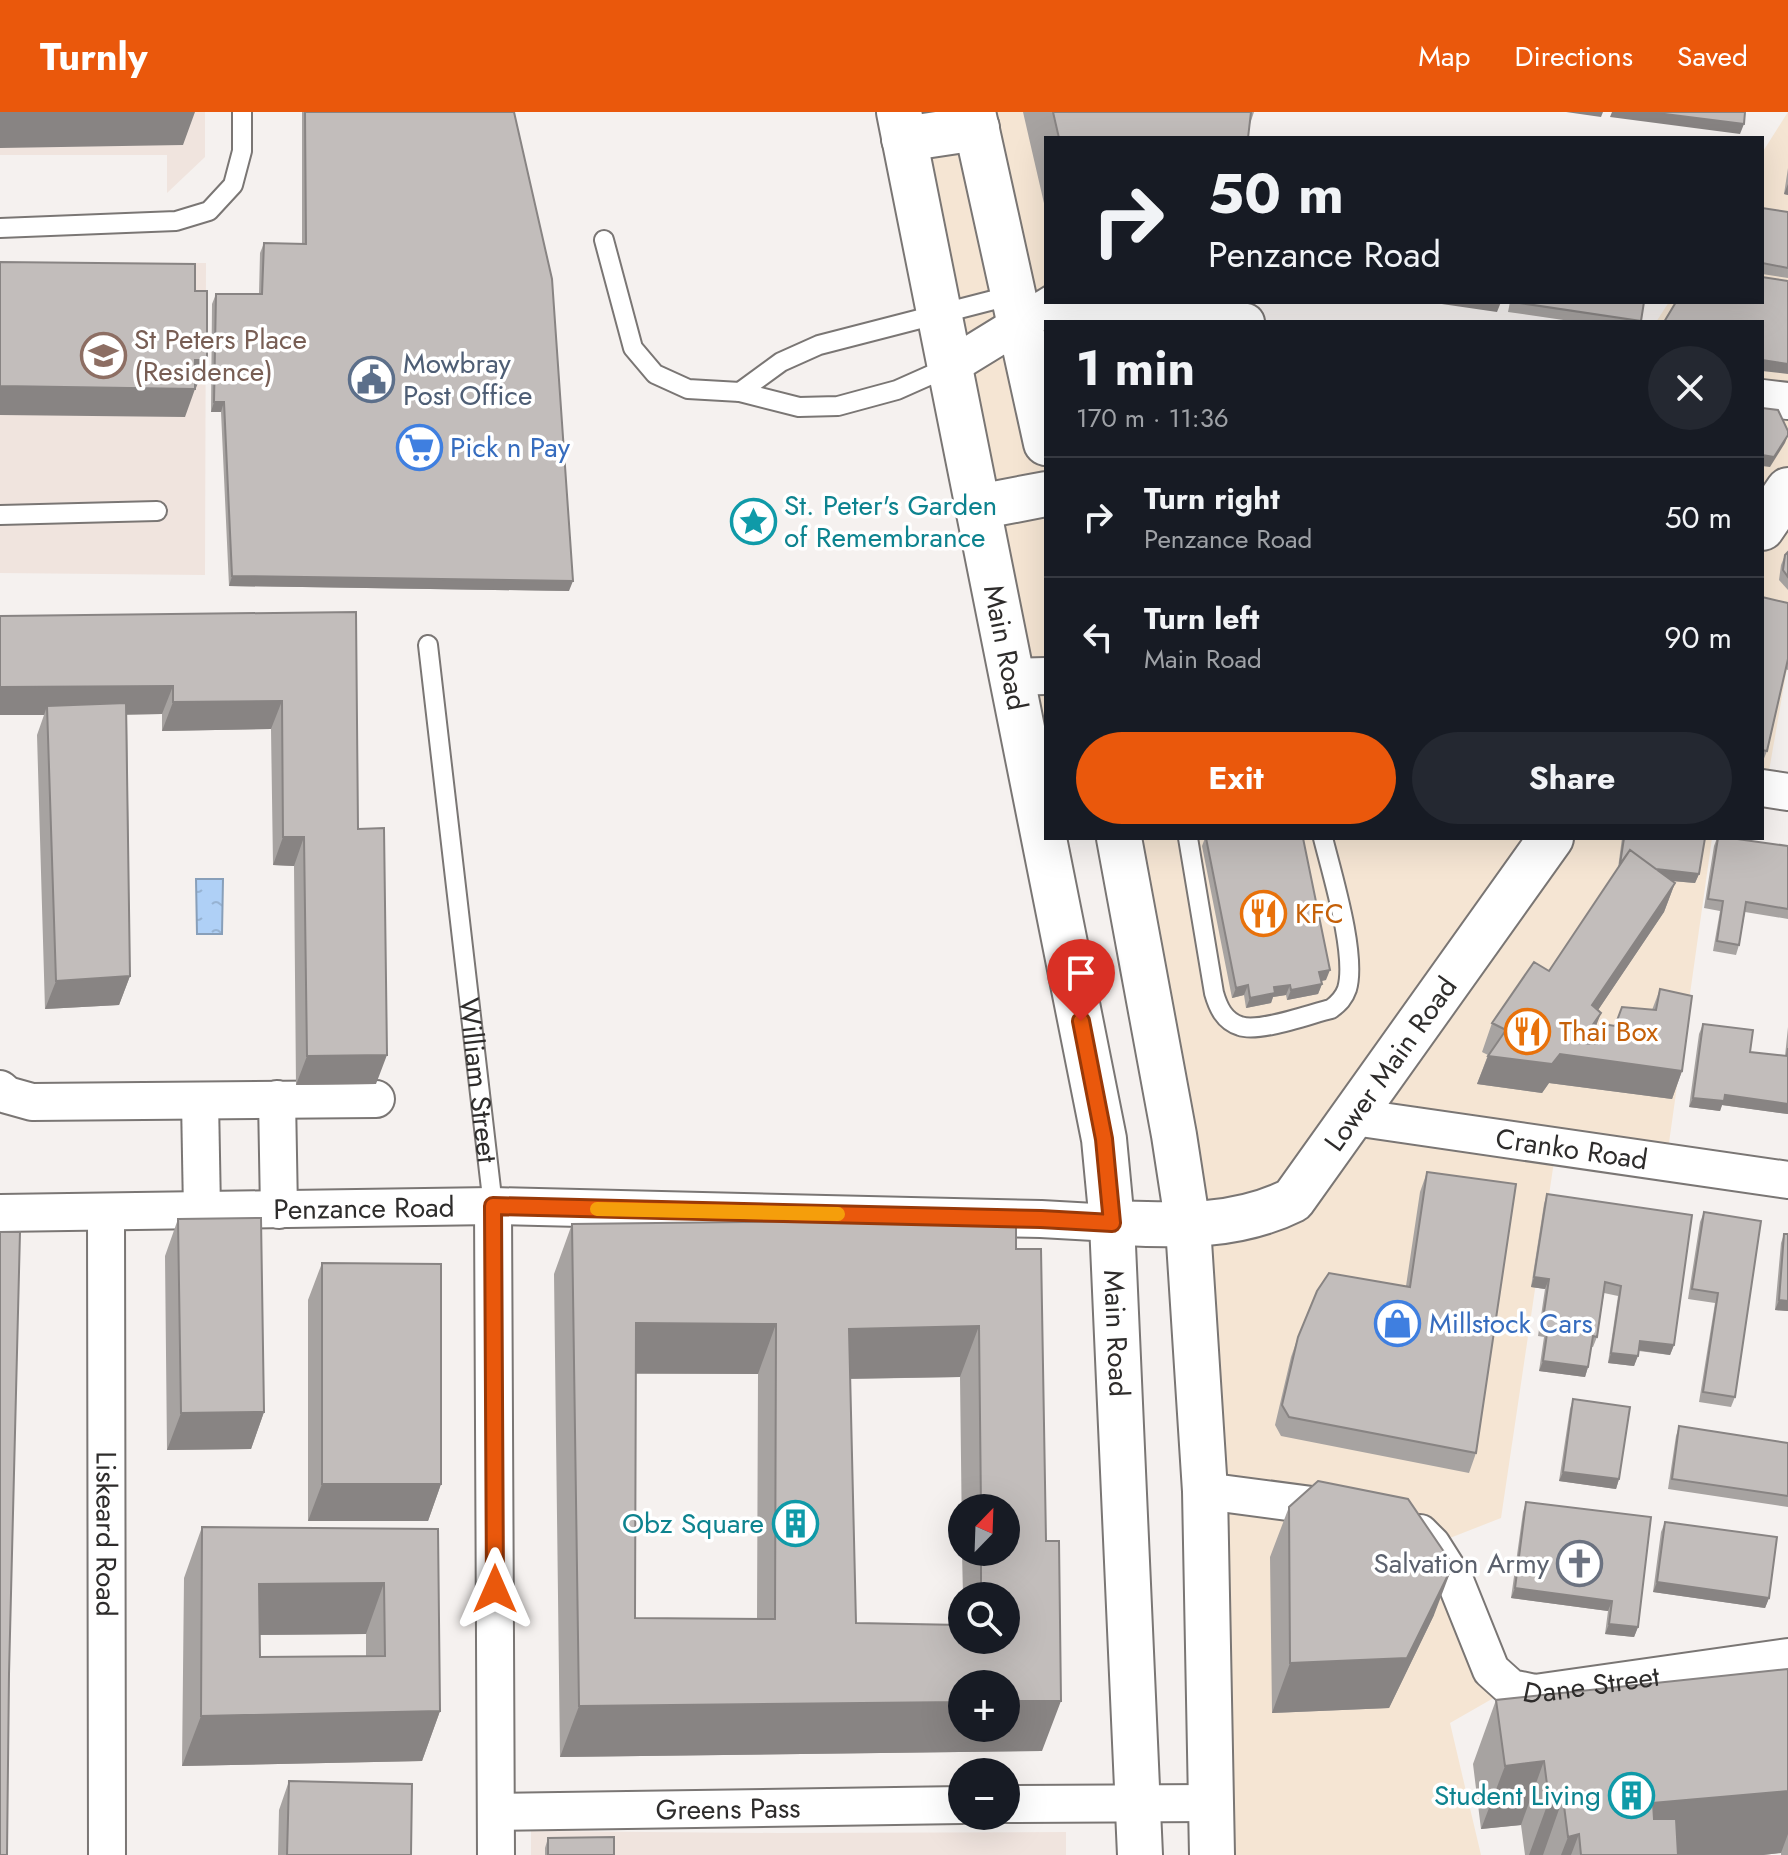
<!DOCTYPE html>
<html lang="en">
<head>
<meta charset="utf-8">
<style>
	body { margin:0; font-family:Jost,sans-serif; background:#242831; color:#f1f3f6; height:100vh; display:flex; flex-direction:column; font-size:30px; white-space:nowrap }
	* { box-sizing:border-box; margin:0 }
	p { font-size:26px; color:#9ea1a6 }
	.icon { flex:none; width:44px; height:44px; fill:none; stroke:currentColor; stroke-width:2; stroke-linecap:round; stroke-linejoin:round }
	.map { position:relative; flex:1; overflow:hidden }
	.details { position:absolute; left:1044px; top:208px; width:720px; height:520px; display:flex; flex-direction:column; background:#171b24; border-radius:0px; box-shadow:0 8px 32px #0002 }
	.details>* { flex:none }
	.top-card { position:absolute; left:1044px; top:24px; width:720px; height:168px; border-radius:0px; box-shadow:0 8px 32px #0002; background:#171b24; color:#f1f3f6; overflow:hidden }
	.needle { width:52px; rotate:23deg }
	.controls { position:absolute; left:948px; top:1382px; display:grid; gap:16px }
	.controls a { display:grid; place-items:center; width:72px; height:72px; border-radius:50%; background:#171b24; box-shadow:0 8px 32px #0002; font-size:40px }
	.pin { position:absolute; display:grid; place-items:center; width:68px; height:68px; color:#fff; margin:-82px -34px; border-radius:50% 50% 50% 0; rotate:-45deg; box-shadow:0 0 8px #0007 }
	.pin .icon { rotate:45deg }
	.me { position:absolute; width:88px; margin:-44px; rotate:0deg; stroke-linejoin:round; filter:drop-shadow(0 0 6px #0008) }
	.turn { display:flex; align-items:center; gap:28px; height:168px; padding:0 32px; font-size:36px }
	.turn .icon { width:104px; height:104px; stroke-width:2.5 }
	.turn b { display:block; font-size:56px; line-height:68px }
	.round { display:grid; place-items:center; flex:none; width:84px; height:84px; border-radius:42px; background:#242831 }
	.summary { display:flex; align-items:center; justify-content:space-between; height:136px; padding:0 32px }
	h1 { font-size:48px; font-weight:700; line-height:60px }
	.button { display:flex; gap:16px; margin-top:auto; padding:16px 32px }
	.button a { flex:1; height:92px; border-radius:48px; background:#ea580c; color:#fff; font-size:32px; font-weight:700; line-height:92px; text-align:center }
	.button a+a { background:#242831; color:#f1f3f6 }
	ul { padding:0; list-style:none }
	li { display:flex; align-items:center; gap:24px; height:120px; padding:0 32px; border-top:2px solid #363941 }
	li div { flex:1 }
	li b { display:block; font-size:30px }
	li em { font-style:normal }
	header { display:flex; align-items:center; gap:48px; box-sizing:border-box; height:112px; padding:0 40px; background:#ea580c; color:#fff }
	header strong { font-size:38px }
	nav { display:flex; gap:44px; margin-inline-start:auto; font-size:28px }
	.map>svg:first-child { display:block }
</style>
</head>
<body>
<header>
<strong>Turnly</strong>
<nav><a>Map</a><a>Directions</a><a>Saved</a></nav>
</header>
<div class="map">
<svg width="1788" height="1743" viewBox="0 0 1788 1743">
	<defs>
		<pattern id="water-ripples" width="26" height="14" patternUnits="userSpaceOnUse" patternTransform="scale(2)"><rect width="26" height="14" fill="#afd0f6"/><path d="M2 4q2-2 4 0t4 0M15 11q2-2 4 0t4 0" fill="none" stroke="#97b3d3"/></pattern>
	</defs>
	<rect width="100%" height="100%" fill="#f5f1ef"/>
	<path fill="#f5e5d3" d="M899,0H1248L1046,26V190L1246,210H1046V700Z
		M1788,0V550L1766,676H1762V210H1656L1669,190H1762V41Z
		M1119,726H1712L1666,1052L1556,1036L1501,1406L1432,1433L1511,1576L1450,1611L1481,1743H1212L1205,1379Z"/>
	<path fill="#f0e4de" d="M0,0H205V45L167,81V43H0Z
		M0,150L206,151L205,463L0,461Z
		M531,1719L778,1721L1066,1720V1743H531Z"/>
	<path fill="url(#water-ripples)" stroke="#889fb9" stroke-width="2" d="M196,767H223L222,822H197Z"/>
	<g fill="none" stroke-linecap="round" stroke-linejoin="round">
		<defs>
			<g id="service">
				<path d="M0,116L176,109L209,99L233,73L242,39V0"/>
				<path d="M604,128L633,236L655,262L688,277L740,280L799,295L838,294L897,278L951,254"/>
				<path d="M740,280L781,250L819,233L1013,183"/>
				<path d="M0,403L157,399"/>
				<path id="s1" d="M428,533L493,1094"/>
				<path d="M1188,726L1214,881C1218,895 1224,909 1240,914C1259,921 1310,902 1331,897C1339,891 1344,886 1347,877C1357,843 1332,762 1323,726"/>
			</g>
			<g id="minor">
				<path d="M951,254L1055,190L1246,210"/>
				<path d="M1762,286L1788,289"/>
				<path d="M1010,565L1046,564"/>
				<path d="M1762,676L1788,680"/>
				<path d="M0,977L7,983L32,990L376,987"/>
				<path d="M277,987L279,1098"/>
				<path d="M200,989L202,1098"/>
				<path id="s2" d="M1354,1005L1788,1068"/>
				<path d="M493,1094L496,1743"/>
				<path id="s3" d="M106,1100L107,1743"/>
				<path id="s4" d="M0,1101L493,1094L1041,1107L1112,1111"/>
				<path d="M1205,1379L1342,1397"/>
				<path id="s5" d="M1420,1421L1432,1433L1456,1471L1491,1558L1511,1576L1535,1581L1788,1545"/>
				<path d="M1006,1692L1211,1691"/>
				<path id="s6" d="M496,1700L962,1693"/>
			</g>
			<g id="tertiary">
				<path d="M1762,416L1788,378"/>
				<path id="s7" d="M1112,1111C1175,1113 1235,1117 1293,1088L1551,726"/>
			</g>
			<g id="secondary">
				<path id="s8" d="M899,0L1104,1027L1112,1111L1140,1743"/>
				<path d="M973,0L1046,331"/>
				<path d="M904,27L977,16"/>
				<path d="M978,395L1046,382"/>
				<path d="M1119,726L1174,1023L1188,1114L1205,1379L1212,1743"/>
			</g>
		</defs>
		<use href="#service" stroke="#7a7674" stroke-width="22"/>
		<use href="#minor" stroke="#7a7674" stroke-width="40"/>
		<use href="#tertiary" stroke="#7a7674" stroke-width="48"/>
		<use href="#secondary" stroke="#7a7674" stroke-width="48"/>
		<use href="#service" stroke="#fff" stroke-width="18"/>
		<use href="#minor" stroke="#fff" stroke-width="36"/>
		<use href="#tertiary" stroke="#fff" stroke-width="44"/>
		<use href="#secondary" stroke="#fff" stroke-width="44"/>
	</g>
	<path fill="#a7a3a1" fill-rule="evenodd" d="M302,0H514L569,479L229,474L221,300H211L212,192L216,182H259L260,141L264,131H302Z
		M1023,0H1254L1250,12L1248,26H1046V100Z
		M1788,56V83L1784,82Z
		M1762,96L1788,100V166L1762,162Z
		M1510,190H1644L1641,210H1577L1508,200Z
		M1788,440V478L1779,468L1781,453L1785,443Z
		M1762,485L1788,491V558L1785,557L1767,639L1763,649Z
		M356,500L358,717L376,972L296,973L294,754L273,753L271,617L162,619V602L127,603L130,864L119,893L45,897L37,623L44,603H0Z
		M1205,726H1303L1326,868L1321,869L1322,872L1318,882L1287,888L1286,883L1273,885L1271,891L1246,896L1244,883L1232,886L1202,734Z
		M1622,726H1705L1699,762L1695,771L1672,769L1675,771L1664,800L1598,898L1589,932H1594L1602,912L1615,914L1652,898L1660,877L1682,959L1672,987L1549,971L1542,981L1477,972L1488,943L1482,940L1492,911L1549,859L1618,756Z
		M1717,726L1788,734V807L1745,800L1739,833L1736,843L1713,839L1720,799L1704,796L1714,734Z
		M1703,912L1750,940L1785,944L1788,915V1002L1722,993L1720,999L1689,995L1699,922Z
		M1427,1060L1476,1341L1469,1361L1281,1324L1275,1313L1291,1245L1298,1225L1406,1174L1420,1080Z
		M1547,1082L1674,1233L1670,1243L1639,1239L1634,1254L1608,1251L1618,1184L1604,1181L1597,1225L1593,1235H1591L1588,1255L1585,1265L1539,1259L1544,1225L1538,1224L1545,1177L1531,1175L1544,1092Z
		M1704,1100L1761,1109L1735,1285L1731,1295L1699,1290L1715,1191L1688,1187L1700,1110Z
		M178,1107L264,1300L251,1337L167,1338L165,1144Z
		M572,1112L1016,1137L1042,1639L560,1645L554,1162ZM636,1262H758L757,1507L635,1506ZM960,1265L962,1427V1396H1006V1440H962L963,1484H1006V1528L856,1511L850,1267Z
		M1784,1122H1788V1199L1775,1198L1781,1131Z
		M322,1151L441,1372L428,1409H308V1188Z
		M1573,1287L1619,1367L1616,1377L1559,1369L1570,1297Z
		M1679,1314L1788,1331V1395L1668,1377L1676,1324Z
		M1526,1390L1638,1515L1634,1525L1605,1522L1608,1499L1511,1486L1523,1400Z
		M1289,1395L1434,1503L1389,1596L1272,1601L1270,1445Z
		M1665,1410L1769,1486L1765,1496L1653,1480L1661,1420Z
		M202,1415L438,1417L440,1599L422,1649L182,1654L184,1466ZM366,1522V1545H260V1523Z
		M1788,1557V1743H1781V1741L1763,1743H1525L1521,1713L1481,1717L1473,1652L1496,1588Z
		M289,1669L411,1743H278L279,1698Z
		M548,1726L614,1743H545V1736Z"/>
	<path fill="#888483" d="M0,0H195L183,33L0,36Z
		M1566,0H1603L1601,5Z
		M1612,0H1649L1744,12L1740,22L1610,5Z
		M1788,72V83L1784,82Z
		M1428,190H1501L1497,200Z
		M195,248H207L196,276L189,277H195L185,305L0,303V274Z
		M1762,248L1788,252V262L1762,259Z
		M214,290H224L221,300H211Z
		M1788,323L1785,331L1770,355L1762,354V343Z
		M232,464L573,469L569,479L229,474Z
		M173,574L162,602L47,603V594L44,603H0V575Z
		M282,589L271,617L162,619L173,590Z
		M283,725H304L294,754L273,753Z
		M1620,754L1699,762L1695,771L1617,764Z
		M1675,771L1664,800L1582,922L1592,893Z
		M1330,858L1326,868L1316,870L1319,860Z
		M130,864L119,893L45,897L56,869Z
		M1322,872L1318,882L1287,888L1291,878Z
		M1248,873L1244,883L1232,886L1236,876Z
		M1290,873L1286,883L1273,885L1271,891L1246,896L1250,886L1274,875Z
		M1601,901L1590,930L1580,945L1682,959L1672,987L1549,971L1542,981L1477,972L1488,944L1560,942L1580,931Z
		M387,943L376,972L296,973L307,944Z
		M1725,983L1788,992V1002L1722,993L1720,999L1689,995L1693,986Z
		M1534,1165L1549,1167L1545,1177L1531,1175Z
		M1779,1188L1788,1189V1199L1775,1198Z
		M636,1211L776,1212L758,1262L618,1261Z
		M979,1214L960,1265L830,1267L849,1217Z
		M1640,1229L1674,1233L1670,1243L1637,1238Z
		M1611,1241L1638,1244L1634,1254L1608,1251Z
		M1543,1249L1588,1255L1585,1265L1539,1259Z
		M264,1300L251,1337L167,1338L181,1301Z
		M1563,1360L1619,1367L1616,1377L1559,1369Z
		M322,1372H441L428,1409H308Z
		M1453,1453L1434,1503L1389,1596L1272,1601L1290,1551Z
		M1657,1470L1769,1486L1765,1496L1653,1480Z
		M384,1471L366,1522L241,1523L259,1472Z
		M1515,1476L1612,1489L1608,1499L1511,1486Z
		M1609,1512L1638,1515L1634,1525L1605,1522Z
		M1006,1589H1061L1042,1639L560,1645L579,1594L962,1590V1616H1006Z
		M440,1599L422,1649L182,1654L201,1604Z
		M1544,1649L1521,1713L1481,1717L1505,1654Z
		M1788,1679V1722L1781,1741L1763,1743H1634L1653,1691Z
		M1563,1686L1543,1743H1529L1549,1688Z
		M1579,1722L1571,1743H1561L1568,1725Z"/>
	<path fill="#c2bdbb" stroke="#888483" stroke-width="2" fill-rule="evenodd" d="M305,0H514L552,167L573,469L232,464L224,290H214L216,182H262L264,131L306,132Z
		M1053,0H1251L1248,26H1059Z
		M1649,0H1745L1744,12Z
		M1762,96L1788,100V156L1762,151Z
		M0,150L195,152V179H207V248H195V277L0,274Z
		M1762,165L1788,169V252L1762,248V210H1664L1676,190H1762Z
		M1513,190H1644L1641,209Z
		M1762,296L1778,298L1788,319V323L1774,345L1762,343Z
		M1788,440V465L1783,458L1785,443Z
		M1762,485L1788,491V547L1767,639L1762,638Z
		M356,500L358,717L384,716L387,943L307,944L304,725H283L282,589L173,590V574L0,575V504Z
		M126,591L130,864L56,869L47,594Z
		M1206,726H1303L1330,858L1319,860L1322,872L1291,878L1290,873L1274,875L1275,881L1250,886L1248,873L1236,876Z
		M1624,726H1705L1699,762L1656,757L1630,738L1620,752Z
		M1718,726H1730L1788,734V797L1746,790L1739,833L1717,829L1723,789L1708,787Z
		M1630,738L1675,771L1592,893L1601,901L1580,931L1597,932L1602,912L1615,914L1622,895L1656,898L1660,877L1692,884L1682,959L1560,942L1552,952L1488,944L1506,918L1492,911L1534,850L1549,859Z
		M1703,912L1753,918L1750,940L1787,944L1788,936V992L1725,983L1724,989L1693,986Z
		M1427,1060L1516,1072L1476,1341L1289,1305L1282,1293L1298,1225L1317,1179L1329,1161L1410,1175Z
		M1547,1082L1692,1103L1674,1233L1640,1229L1638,1244L1611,1241L1621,1174L1605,1170L1597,1225L1593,1224L1588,1255L1543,1249L1548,1215L1542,1214L1549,1167L1534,1165Z
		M1704,1100L1761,1109L1735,1285L1703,1280L1718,1181L1692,1177Z
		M261,1106L264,1300L181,1301L178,1107Z
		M1016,1107V1137H1041L1046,1429H1059L1061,1589H1006V1572H962V1590L579,1594L572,1112ZM636,1211L776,1212L775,1507L635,1506ZM979,1214L981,1396H1006V1440H981V1484H1006V1528H962V1513L856,1511L849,1217Z
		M0,1120H20L9,1562L7,1743H0Z
		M1784,1122H1788V1189L1779,1188Z
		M322,1151L441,1152V1372H322Z
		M1573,1287L1630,1295L1619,1367L1563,1360Z
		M1679,1314L1788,1331V1384L1672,1367Z
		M1318,1369L1408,1387L1453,1453L1407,1546L1290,1551L1289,1395Z
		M1526,1390L1651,1405L1638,1515L1609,1512L1612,1489L1515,1476Z
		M1665,1410L1777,1425L1769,1486L1657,1470Z
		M202,1415L438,1417L440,1599L201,1604ZM384,1471L385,1544L260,1545L259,1472Z
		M1788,1557V1679L1653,1691L1654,1707H1676L1678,1743H1581L1579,1722L1568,1725L1563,1686L1549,1688L1544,1649L1505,1654L1496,1588Z
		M289,1669L412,1672L411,1743H287Z
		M614,1725V1743H548V1726Z"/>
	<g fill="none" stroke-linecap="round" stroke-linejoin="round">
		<defs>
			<path id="route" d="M495,1477L493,1094L1041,1107L1112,1111L1104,1027L1081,909"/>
		</defs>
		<use href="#route" stroke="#983908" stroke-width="20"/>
		<use href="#route" stroke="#ea580c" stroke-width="14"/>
		<path stroke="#f59e0b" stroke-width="14" d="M597,1097L838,1102"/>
	</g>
	<defs>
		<symbol id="university-ring" viewBox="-11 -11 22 22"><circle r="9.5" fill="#fff" stroke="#8d6e63" stroke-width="1.5"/><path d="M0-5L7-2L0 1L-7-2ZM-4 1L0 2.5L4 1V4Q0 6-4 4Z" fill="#8d6e63"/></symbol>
		<symbol id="civic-ring" viewBox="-11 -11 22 22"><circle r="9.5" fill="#fff" stroke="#5c6f8a" stroke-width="1.5"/><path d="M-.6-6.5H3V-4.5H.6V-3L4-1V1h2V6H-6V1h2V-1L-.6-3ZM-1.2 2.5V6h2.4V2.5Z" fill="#5c6f8a"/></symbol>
		<symbol id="supermarket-ring" viewBox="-11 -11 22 22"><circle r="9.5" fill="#fff" stroke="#3f7fe0" stroke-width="1.5"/><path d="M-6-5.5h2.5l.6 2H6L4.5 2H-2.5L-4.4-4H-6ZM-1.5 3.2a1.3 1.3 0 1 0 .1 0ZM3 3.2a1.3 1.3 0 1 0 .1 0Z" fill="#3f7fe0"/></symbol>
		<symbol id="sight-ring" viewBox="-11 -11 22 22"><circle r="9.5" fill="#fff" stroke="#0f9aa8" stroke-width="1.5"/><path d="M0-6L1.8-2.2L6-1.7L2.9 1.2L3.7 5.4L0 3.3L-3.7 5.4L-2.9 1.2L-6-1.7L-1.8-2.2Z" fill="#0f9aa8"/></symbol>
		<symbol id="restaurant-ring" viewBox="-11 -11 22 22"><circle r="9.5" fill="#fff" stroke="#e8710a" stroke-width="1.5"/><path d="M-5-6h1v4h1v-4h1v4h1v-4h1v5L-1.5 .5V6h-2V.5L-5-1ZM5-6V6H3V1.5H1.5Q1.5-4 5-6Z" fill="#e8710a"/></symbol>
		<symbol id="shop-ring" viewBox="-11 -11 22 22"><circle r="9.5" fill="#fff" stroke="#3f7fe0" stroke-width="1.5"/><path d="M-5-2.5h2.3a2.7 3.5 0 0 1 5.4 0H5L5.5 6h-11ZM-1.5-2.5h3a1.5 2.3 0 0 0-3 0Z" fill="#3f7fe0"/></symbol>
		<symbol id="building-ring" viewBox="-11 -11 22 22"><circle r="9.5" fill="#fff" stroke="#0f9aa8" stroke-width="1.5"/><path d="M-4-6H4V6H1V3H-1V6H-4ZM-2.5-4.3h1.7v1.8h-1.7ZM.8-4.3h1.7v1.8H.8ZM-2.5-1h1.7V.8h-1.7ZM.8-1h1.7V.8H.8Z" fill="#0f9aa8"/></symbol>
		<symbol id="church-ring" viewBox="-11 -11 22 22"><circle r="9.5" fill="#fff" stroke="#6b7280" stroke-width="1.5"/><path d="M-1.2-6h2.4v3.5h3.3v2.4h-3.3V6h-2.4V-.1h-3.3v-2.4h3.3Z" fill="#6b7280"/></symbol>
	</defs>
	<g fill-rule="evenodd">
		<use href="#university-ring" x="78" y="218" width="51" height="51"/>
		<use href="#civic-ring" x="346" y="242" width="51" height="51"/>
		<use href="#supermarket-ring" x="394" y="310" width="51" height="51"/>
		<use href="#sight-ring" x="728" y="384" width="51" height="51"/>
		<use href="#restaurant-ring" x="1238" y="776" width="51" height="51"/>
		<use href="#restaurant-ring" x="1502" y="894" width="51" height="51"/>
		<use href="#shop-ring" x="1372" y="1186" width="51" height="51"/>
		<use href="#building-ring" x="770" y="1386" width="51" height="51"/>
		<use href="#church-ring" x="1554" y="1426" width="51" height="51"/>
		<use href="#building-ring" x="1606" y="1658" width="51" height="51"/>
	</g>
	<g text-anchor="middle" stroke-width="7" stroke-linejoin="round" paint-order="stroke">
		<g font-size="28" fill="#785e54" stroke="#fff" text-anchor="start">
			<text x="134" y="237">St Peters Place<tspan x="134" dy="32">(Residence)</tspan></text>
		</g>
		<g font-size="28" fill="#4e5e75" stroke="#fff" text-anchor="start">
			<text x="403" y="261">Mowbray<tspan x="403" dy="32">Post Office</tspan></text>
		</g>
		<g font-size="28" fill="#366cbe" stroke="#fff" text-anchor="start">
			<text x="450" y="345">Pick n Pay</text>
			<text x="1429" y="1221">Millstock Cars</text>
		</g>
		<g font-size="28" fill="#0d838f" stroke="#fff" text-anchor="end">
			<text x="784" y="403" text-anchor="start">St. Peter's Garden<tspan x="784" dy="32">of Remembrance</tspan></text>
			<text x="764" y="1421">Obz Square</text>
			<text x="1601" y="1693">Student Living</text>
		</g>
		<g font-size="28" fill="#2e2c2b" stroke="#fff">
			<text dy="10" stroke="none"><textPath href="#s8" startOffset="546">Main Road</textPath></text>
			<text dy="10" stroke="none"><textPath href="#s7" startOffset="352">Lower Main Road</textPath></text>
			<text dy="10" stroke="none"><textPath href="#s1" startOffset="438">William Street</textPath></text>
			<text dy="10" stroke="none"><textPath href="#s2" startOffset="220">Cranko Road</textPath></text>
			<text dy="10" stroke="none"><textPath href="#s4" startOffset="364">Penzance Road</textPath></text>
			<text dy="10" stroke="none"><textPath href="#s8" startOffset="1242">Main Road</textPath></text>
			<text dy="10" stroke="none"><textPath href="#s3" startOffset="322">Liskeard Road</textPath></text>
			<text dy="10" stroke="none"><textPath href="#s5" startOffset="264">Dane Street</textPath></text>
			<text dy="10" stroke="none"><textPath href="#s6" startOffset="232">Greens Pass</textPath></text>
		</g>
		<g font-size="28" fill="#c56008" stroke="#fff" text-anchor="start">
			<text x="1295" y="811">KFC</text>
			<text x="1559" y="929">Thai Box</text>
		</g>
		<g font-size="28" fill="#5b616d" stroke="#fff" text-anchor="end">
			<text x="1549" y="1461">Salvation Army</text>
		</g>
	</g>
</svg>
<div class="controls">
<a><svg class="needle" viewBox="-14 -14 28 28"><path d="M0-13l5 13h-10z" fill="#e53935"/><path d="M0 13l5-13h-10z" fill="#9ea1a6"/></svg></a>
<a><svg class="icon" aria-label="search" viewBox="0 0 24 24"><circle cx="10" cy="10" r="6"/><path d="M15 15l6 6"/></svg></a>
<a>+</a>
<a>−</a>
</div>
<div class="pin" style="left:1081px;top:909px;background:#d93025"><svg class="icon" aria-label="arrive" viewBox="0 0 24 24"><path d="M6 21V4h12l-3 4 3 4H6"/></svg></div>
<svg class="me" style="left:495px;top:1477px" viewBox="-20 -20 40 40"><path d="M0-17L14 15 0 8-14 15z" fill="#ea580c" stroke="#fff" stroke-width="4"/></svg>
<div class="top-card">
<div class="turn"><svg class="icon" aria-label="right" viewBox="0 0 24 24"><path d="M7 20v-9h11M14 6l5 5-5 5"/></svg><div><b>50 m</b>Penzance Road</div></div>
</div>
<section class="details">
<div class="summary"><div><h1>1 min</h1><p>170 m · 11:36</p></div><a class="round"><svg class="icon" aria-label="close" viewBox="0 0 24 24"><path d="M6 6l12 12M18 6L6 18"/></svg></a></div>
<ul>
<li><svg class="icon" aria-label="right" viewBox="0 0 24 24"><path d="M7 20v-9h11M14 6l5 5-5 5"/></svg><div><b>Turn right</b><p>Penzance Road</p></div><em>50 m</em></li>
<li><svg class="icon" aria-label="left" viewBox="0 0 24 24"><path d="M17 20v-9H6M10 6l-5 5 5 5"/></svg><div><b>Turn left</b><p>Main Road</p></div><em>90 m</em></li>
</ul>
<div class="button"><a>Exit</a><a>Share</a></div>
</section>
</div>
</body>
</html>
